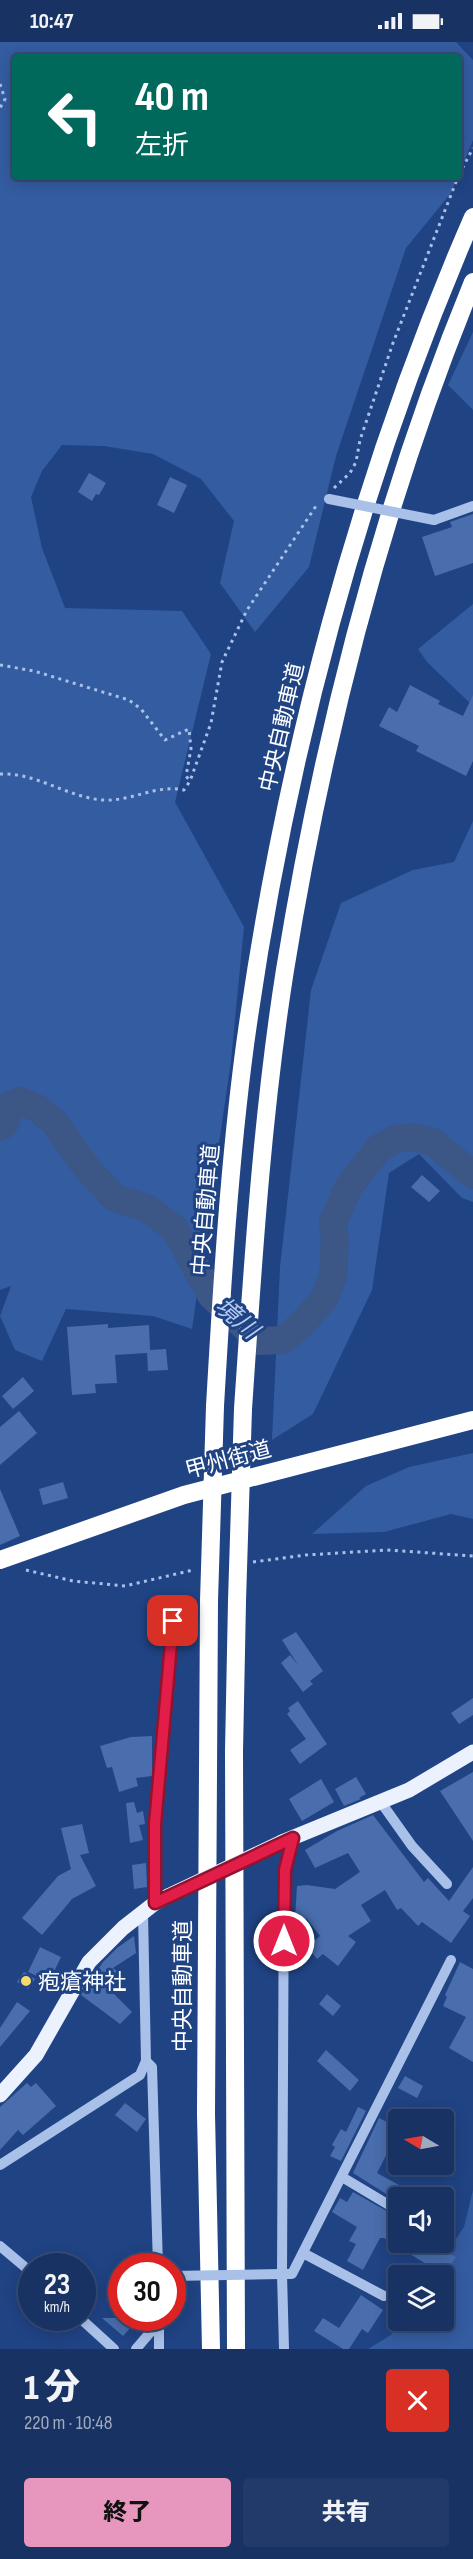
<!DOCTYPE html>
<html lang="ja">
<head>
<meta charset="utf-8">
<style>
	body { margin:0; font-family:"Sofia Sans Condensed","Noto Sans JP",sans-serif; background:#213a69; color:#f1f3f6; height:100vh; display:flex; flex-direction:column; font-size:22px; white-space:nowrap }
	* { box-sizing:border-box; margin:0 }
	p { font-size:20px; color:#9faabe }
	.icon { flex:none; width:33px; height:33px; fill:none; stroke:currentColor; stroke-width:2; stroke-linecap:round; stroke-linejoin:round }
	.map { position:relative; height:2307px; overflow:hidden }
	.drawer { display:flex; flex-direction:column; background:#183263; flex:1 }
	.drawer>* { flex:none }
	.hud { position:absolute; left:12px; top:12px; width:450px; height:126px; border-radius:6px; box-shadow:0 3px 15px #0003,0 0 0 2px #364d78; background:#00695c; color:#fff; overflow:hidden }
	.needle { width:39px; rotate:280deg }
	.controls { position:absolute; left:388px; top:2067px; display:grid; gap:12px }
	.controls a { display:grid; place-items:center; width:66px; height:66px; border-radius:6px; background:#183263; box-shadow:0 3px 15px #0003,0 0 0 2px #364d78; font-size:30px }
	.speed { position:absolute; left:18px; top:2211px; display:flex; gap:12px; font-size:30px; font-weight:700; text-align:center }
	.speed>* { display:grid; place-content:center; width:78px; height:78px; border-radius:50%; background:#183263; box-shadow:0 3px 15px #0003,0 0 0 2px #364d78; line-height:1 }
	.speed small { font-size:15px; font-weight:400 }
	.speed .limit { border:9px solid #d22; background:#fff; color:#111 }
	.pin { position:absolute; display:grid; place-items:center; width:51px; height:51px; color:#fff; margin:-26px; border-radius:12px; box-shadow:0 3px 9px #0006 }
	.me { position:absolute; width:66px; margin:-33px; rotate:0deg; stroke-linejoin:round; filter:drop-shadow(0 0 4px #0008) }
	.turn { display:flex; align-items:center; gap:21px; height:126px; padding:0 24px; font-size:27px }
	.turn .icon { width:78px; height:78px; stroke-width:2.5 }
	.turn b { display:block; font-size:42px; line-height:51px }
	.round { display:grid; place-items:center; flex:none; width:63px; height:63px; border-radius:6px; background:#213a69 }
	.summary { display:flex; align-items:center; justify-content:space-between; height:102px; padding:0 24px }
	h1 { font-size:36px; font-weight:800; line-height:45px }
	.cta { display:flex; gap:12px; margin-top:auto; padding:12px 24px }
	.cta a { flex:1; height:69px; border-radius:6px; background:#e797bd; color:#111; font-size:24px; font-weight:800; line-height:69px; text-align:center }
	.cta a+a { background:#213a69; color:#f1f3f6 }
	.status { display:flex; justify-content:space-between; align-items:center; height:42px; padding:0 30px; background:#183263; direction:ltr }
	.status svg { height:16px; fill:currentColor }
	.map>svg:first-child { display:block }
</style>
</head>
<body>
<div class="status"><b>10:47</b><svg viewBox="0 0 49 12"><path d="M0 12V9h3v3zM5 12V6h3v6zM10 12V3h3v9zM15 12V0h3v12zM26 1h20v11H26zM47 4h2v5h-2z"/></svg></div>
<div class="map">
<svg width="473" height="2307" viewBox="0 0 473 2307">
	<rect width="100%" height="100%" fill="#204384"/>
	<path fill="#345ca1" d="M0,0H456L473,18V98L459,132V15H15V135H458L451,151L406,206L336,414L309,525L255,590L220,541L234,479L201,437L153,412L104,404L62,403L42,429L31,455L42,506L65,566L182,569L211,612L175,760L244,885L231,1019L192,1287L153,1274L66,1267L42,1319L15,1308L0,1274L11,1244L0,1248Z
		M473,290V368L448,343Z
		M473,562V664L427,620L418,607Z
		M473,779V1160L462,1156L419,1112L389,1131L372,1248L313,1372L272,1398L280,1225L311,948L341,861L413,828L454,820Z
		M473,1411V1477L451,1472L384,1490L312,1492L366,1444L409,1425Z
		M473,2148V2307H368L391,2293L401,2279L444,2278V2234L431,2233L464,2185Z"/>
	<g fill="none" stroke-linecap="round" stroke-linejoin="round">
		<path stroke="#3c5686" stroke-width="28" d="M0,1085L5,1081L10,1063L20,1059L37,1066L54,1080L89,1129L115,1156L147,1166L175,1187L211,1253L260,1299L283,1298L300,1284L325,1256L333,1234L335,1197L333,1180L349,1144L379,1106L395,1097L414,1095L433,1100L473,1133"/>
	</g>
	<path fill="#496dad" d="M89,431L106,441L99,453L96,452L92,459L78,450Z
		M170,435L187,443L174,471L157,463Z
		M473,472V521L435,534L422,495L452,485L450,480Z
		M410,643L440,659L438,662L463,674L473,653V719L466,734L416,709L419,704L379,684L389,665L397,670Z
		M422,1133L440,1149L429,1160L411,1145Z
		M108,1282V1286L149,1283L150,1308L166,1307L168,1328L148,1329L147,1311L115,1313L117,1341L95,1342L96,1351L72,1353L67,1285Z
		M23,1335L34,1349L13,1367L2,1354Z
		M19,1369L37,1391L0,1423V1385Z
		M63,1440L68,1456L43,1463L39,1447Z
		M0,1447L20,1494L0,1503Z
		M296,1590L323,1629L310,1639L313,1642L303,1650L281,1621L290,1613L298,1623L282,1598Z
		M473,1656V1673L459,1682L451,1671Z
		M298,1659L327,1702L300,1722L290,1708L306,1697L287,1672L290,1669L288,1666Z
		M152,1694V1734L136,1736L138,1744L119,1750L112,1725L107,1726L100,1704L131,1695Z
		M473,1730V1799L440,1749Z
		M356,1735L366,1752L359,1756L361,1757L344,1764L335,1747Z
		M321,1737L334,1760L302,1779L289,1757Z
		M134,1760L137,1771L143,1769L145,1782L139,1783L143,1798L130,1801L126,1761Z
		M373,1773L424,1840L428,1836L449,1859L473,1825V1856L463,1869L470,1874L451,1901L422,1880L418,1884L401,1866L397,1868L385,1848L361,1863L371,1879L348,1894L356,1900L338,1924L323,1912L317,1917L307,1905L320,1894L307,1877L295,1876L297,1844L307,1843L335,1847L360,1830L348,1811L315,1826L305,1808L337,1789Z
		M82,1782L89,1811L80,1813L96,1844L72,1857L42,1893L22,1876L58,1834L71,1827L61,1786Z
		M146,1821L147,1845L134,1847L132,1823Z
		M134,1894L136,1911L113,1926L126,1936L114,1952L132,1970L120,1982L81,1953L103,1920L117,1906Z
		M40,1905L61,1915L49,1940L28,1930Z
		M460,1920L473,1927V2020L449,2006L466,1975L443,1964L447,1955L445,1953Z
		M24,1930L35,1937L28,1947L17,1940Z
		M327,1952L341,1964L333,1974L319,1962Z
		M17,1960L30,1969L0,2005V1986Z
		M326,2008L359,2038L350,2049L317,2019Z
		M405,2034L423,2044L417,2056L398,2046Z
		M27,2041L31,2045L36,2041L56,2064L23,2093L18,2088L0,2108V2065Z
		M125,2061L146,2077L137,2090L115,2073Z
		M358,2065L366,2069L341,2119L330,2114L335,2105L332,2103L341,2087L346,2090Z
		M379,2076L399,2086V2101L394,2098L377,2131L399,2143V2160L353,2131Z
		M353,2150L399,2176V2200H436L450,2209L448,2211L456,2215L444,2233L384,2196H380L363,2228L347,2219L356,2202L349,2199L357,2185L332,2170L340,2156L347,2160Z
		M361,2253L383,2268L368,2291L362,2287L349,2307H343L314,2289L323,2276L339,2286Z
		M102,2276H123L132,2284L123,2294Z"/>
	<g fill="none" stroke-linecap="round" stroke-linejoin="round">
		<path stroke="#a9c0e9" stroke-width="3" stroke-dasharray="3 4.5" stroke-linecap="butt" d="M0,42L5,57L0,66
			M459,133L473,106
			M334,446L350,431L356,420L360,398L393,301L458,135
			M0,623L34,629L129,658L141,667L165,698L189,687L191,707L186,734L190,739
			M0,732C35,730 67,755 102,758C131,760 156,742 184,748L190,739L211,681L222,620L247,568L318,461
			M253,1520L306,1513L387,1508L473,1514
			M26,1528L73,1539L125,1544L193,1528"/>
		<path stroke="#a9c0e9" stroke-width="10" d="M434,478L473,464
			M380,1759L412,1804L447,1842
			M155,1861V1782L173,1579
			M143,1871L146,2019
			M0,2123L140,2033L146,2019L152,2025L158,2224
			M342,2135L399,2169
			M444,2196L446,2197
			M0,2204L32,2231
			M303,2211L384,2254
			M282,2232H292L451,1918
			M80,2276L114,2307
			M159,2279V2307
			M136,2307L159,2280
			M284,2307L282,2232L284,1828L293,1796"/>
		<path stroke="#ecf1fe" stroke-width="15" d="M282,1800L409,1748L473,1710
			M0,2053L36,2013L89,1920L123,1886L155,1861L168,1854"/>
		<path stroke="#fff" stroke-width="18" d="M215,1364C222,1244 229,1123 245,1003C284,720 359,437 473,175
			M243,1367C253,1220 262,1073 285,928C323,693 383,459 473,240
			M0,1518L184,1453L473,1378
			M209,1559L206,2072L211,2307
			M236,2307L234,1709L237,1559"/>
		<path stroke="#a9c0e9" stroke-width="10" d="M329,457L434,478
			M172,2234L282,2232"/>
		<path stroke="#ecf1fe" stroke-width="15" d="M168,1854L282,1800"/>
		<path stroke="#fff" stroke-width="18" d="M209,1559L215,1364
			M237,1559L243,1367"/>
	</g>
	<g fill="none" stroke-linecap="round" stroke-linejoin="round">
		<defs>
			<path id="route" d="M173,1579L155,1782V1861L293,1796L285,1828L284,1899"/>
		</defs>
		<use href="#route" stroke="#92132f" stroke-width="15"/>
		<use href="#route" stroke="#e11d48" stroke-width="10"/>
	</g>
	<circle fill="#f6da6a" stroke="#204384" stroke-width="2" cx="26" cy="1939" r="6"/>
	<g text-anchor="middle" stroke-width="6" stroke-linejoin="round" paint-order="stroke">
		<g font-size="22" fill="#fff" stroke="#204384">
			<text transform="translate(281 685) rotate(-77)" y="8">中央自動車道</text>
			<text transform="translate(205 1168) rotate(-85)" y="8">中央自動車道</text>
			<text transform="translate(228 1417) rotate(-15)" y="8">甲州街道</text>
			<text transform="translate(182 1944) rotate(-90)" y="8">中央自動車道</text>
		</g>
		<g font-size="22" fill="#fff" stroke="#204384" text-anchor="start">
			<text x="38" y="1947">疱瘡神社</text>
		</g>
		<g font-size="24" font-style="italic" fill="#b4caf1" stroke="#204384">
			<text transform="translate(237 1276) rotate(41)" y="8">境川</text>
		</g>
	</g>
</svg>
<div class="controls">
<a><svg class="needle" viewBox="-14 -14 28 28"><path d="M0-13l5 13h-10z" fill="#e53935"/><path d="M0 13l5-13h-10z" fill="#9faabe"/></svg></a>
<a><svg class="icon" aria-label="sound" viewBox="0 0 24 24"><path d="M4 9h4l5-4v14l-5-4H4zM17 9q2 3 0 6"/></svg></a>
<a><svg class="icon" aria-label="layers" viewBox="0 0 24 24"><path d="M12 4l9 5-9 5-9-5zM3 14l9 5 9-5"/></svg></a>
</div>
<div class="speed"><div>23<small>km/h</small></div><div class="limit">30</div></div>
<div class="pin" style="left:173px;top:1579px;background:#d93025"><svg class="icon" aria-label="arrive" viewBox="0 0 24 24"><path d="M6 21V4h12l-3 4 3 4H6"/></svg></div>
<svg class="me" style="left:284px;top:1899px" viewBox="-20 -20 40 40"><circle r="17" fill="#e11d48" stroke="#fff" stroke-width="3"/><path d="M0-11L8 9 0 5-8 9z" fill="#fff"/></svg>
<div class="hud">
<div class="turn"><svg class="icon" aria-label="left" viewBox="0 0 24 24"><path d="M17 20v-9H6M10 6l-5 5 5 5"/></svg><div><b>40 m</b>左折</div></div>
</div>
</div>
<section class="drawer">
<div class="summary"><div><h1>1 分</h1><p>220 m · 10:48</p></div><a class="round" style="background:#d93025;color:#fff"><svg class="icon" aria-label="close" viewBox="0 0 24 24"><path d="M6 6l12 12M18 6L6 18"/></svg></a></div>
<div class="cta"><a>終了</a><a>共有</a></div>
</section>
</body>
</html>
